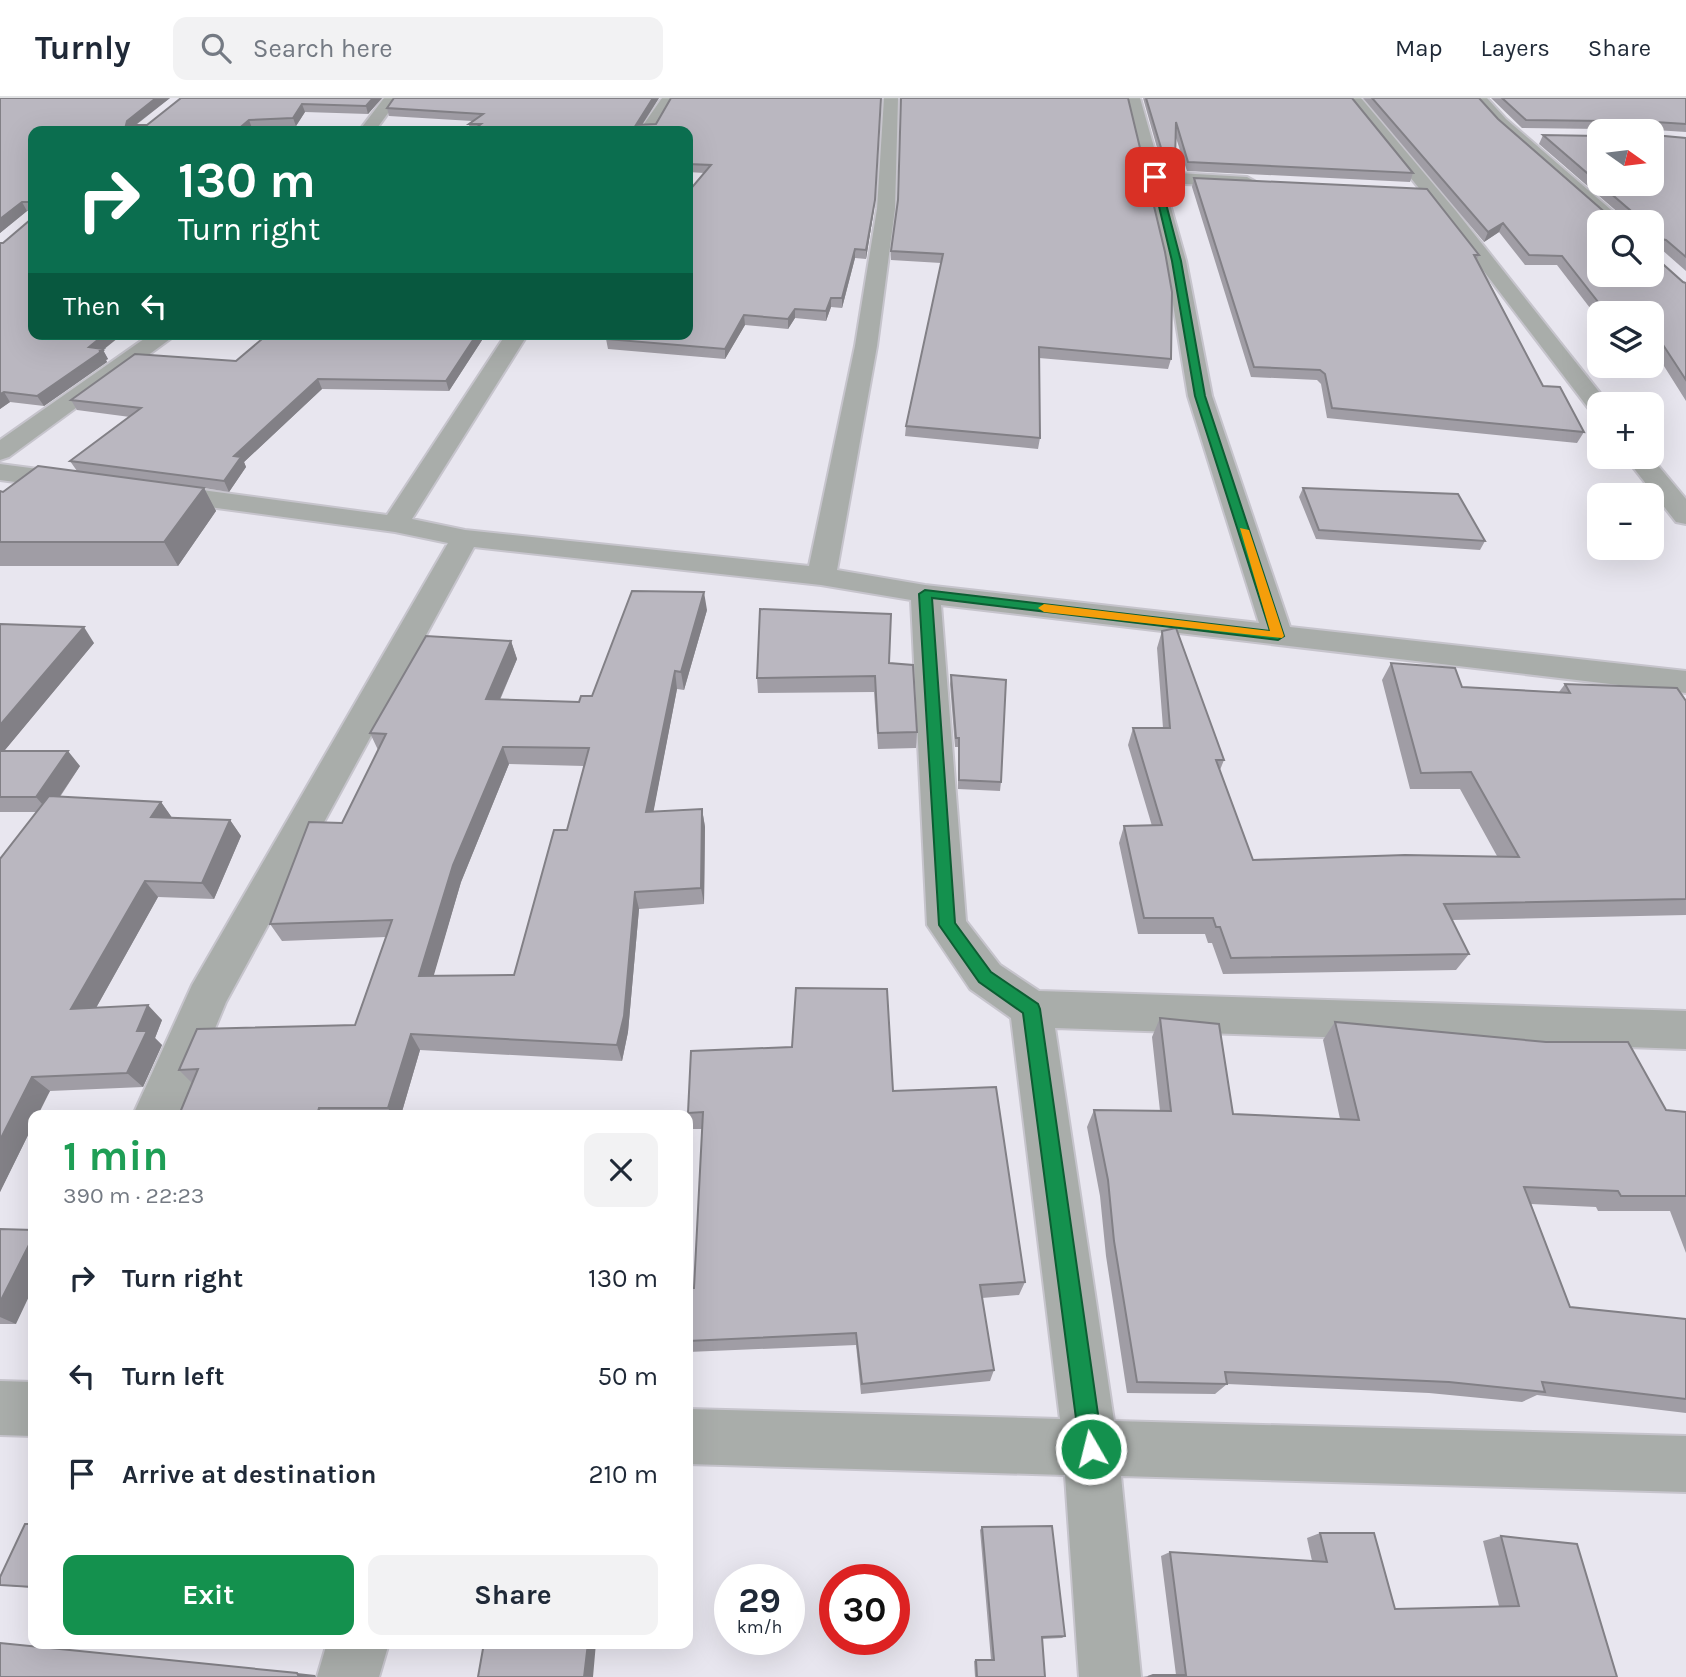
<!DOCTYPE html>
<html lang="en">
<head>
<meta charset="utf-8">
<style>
	body { margin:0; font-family:Karla,sans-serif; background:#f2f2f3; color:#1f2937; height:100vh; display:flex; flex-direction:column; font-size:26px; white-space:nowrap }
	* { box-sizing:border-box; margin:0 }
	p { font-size:23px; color:#747a83 }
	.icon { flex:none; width:38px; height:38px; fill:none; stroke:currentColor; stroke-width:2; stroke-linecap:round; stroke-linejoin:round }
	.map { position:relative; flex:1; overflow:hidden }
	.drawer { position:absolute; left:28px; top:1012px; width:665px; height:539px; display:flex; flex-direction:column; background:#fff; border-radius:14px; box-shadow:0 7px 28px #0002 }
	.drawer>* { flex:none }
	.guide { position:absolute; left:28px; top:28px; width:665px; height:214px; border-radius:14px; box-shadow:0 7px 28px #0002; background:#0b6e4f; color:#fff; overflow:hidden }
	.needle { width:46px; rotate:104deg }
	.tools { position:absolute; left:1587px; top:21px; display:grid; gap:14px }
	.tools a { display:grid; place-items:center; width:77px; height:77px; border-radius:14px; background:#fff; box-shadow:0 7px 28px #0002; font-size:35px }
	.speed { position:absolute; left:714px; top:1466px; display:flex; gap:14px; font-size:35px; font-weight:700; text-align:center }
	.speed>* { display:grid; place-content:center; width:91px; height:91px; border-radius:50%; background:#fff; box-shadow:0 7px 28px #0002; line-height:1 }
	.speed small { font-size:18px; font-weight:400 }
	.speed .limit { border:10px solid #d22; background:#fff; color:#111 }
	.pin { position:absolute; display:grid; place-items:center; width:60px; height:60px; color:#fff; margin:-30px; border-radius:14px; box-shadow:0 4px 10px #0006 }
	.me { position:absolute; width:77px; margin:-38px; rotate:352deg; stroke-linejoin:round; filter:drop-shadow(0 0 5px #0008) }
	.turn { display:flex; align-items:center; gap:24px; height:147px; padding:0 35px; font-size:32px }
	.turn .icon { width:91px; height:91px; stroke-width:2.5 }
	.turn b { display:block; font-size:49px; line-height:60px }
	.then { display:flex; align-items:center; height:66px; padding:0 35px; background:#0003; gap:14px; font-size:26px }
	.round { display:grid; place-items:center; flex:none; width:74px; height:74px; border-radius:14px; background:#f2f2f3 }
	.head { display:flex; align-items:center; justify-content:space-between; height:119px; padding:0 35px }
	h1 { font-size:42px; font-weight:700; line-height:52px; color:#1e9e55 }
	.action { display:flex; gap:14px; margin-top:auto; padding:14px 35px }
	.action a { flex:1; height:80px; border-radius:14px; background:#14914e; color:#fff; font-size:28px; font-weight:700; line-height:80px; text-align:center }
	.action a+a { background:#f2f2f3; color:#1f2937 }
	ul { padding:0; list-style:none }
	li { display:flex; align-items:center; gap:21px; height:98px; padding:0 35px }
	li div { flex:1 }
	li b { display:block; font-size:26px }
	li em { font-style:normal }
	header { display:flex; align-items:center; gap:42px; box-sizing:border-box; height:98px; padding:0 35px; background:#fff; border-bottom:2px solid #e0e1e3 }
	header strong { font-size:33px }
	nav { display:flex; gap:38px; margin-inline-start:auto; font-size:24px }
	.search { width:490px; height:63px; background:#f2f2f3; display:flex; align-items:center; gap:18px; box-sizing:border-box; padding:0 24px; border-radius:14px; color:#747a83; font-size:26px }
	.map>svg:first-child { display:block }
</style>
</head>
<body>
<header>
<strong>Turnly</strong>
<div class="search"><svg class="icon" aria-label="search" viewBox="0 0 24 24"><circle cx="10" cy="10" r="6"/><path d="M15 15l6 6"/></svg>Search here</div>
<nav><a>Map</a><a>Layers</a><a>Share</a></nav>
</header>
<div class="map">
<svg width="1686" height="1579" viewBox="0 0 1686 1579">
	<rect width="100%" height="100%" fill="#e8e6ef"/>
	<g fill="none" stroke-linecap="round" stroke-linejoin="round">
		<defs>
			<path id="minor" d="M384,0H399L375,33H359Z
				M662,0H676L655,33H639Z
				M884,0H898L895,111L877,248L837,472L925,487L1259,525L1188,298L1166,163L1126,0H1140L1161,74L1247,79L1256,84L1247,89L1164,85L1186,163L1212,298L1290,529L1686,573V595L941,507L966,823L1000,867L1039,893L1686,913V951L1055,930L1114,1323L1686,1338V1394L1121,1378L1141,1579H1079L1065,1377L688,1366V1311L1060,1321L1011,920L970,891L927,827L911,502L821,487L474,449L226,904L179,1017H133L192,887L448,445L395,434L157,402L148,400L144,394L148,388L157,386L387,417L506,236H528L412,421L465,432L809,468L855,248L877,111Z
				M1346,0H1361L1456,113L1608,305L1600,306V317L1592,315L1444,121Z
				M1472,0H1487L1506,21L1625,124H1605L1496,27Z
				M151,236H177L9,359L0,362V342Z
				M1625,359H1651L1686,401V426L1676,424Z
				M0,366L76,376L85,378L89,384L85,390L76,392L0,382Z
				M0,1283L33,1284V1338L0,1337Z
				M327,1545H389L379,1579H317Z"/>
		</defs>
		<use href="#minor" stroke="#c6c4cc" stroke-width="4"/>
		<use href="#minor" fill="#a9adaa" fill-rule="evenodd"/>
	</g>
	<path fill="#a09da5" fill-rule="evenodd" d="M0,0H170L136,27H147L181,0H382L368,16L305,14L296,28L252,30L248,33H33L103,252L108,261L106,262L107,264L44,308L10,304L0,311L3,145L30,122V113H27L0,135Z
		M394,0H659L642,27L656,26L671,0H881L874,111L866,161L855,160L842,210L831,209L826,223L795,220L788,231L745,227L725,261L608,251L606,241L610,236H688V94L704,75L688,74V33H470L469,26L472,23L389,18L387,10Z
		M1128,0L1171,261L1168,271L1039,260L1040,340L1038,351L905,338L906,328L941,165L891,162V153Z
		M1143,0H1352L1413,75L1410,84L1187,73L1175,37V63L1173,72L1163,71Z
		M1363,0H1479L1498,21L1608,117H1621L1539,46L1543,37L1600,38L1652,33H1600V31L1522,30L1491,0H1686V34L1655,32L1654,37L1686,40V173L1661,151L1655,150V159L1683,184L1686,185V303L1652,249V215H1600V223L1557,167H1525L1499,134L1484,144Z
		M1194,80L1479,157L1477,161L1543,288L1584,334L1577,345L1327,320L1321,286L1317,282L1251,279L1192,89Z
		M486,236L449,293L322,291L244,364L246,369L229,394L204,390L216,413L178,468H0V393L3,394L77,373L70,363L130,319L77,312L71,302L236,263Z
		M1303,390L1485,443L1480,452L1316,441L1299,399Z
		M707,512L684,592L677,591L653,714L702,711L705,729L704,806L639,811L628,934L622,963L420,952L401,1017H179L192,985L179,972L355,927L386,839L282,843L270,826L342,725L378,652L370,635L511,543L517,561L500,602L579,604L592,598ZM509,666L584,668L567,732L514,877L433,878L461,784Z
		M0,526L94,545L4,653L80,668L60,699L161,704L172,720L230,722L241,738L214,801L158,799L96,910L162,922L155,940L162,947L143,989L50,993L33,1017V1027L0,1094V761L37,714H0Z
		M1162,533L1224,662L1220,672L1253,762L1497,758L1460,691H1410L1382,582L1391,565L1462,589L1559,594L1565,586L1686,603V817L1452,822L1469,856L1456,872L1223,876L1212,845H1208L1205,836H1138L1119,745L1124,728H1152L1128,647L1133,630H1163L1157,550Z
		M889,565L917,634L916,650L878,651L874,594L758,595L757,580Z
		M951,577L1001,684L1000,693L958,691V649H955L950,586Z
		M1160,920L1233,1016L1340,1021L1323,942L1335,924L1666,1012L1686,1014V1155L1670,1113H1598L1596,1109L1531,1106L1570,1209L1686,1221V1315L1537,1297L1522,1304L1429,1295L1227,1286L1215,1296L1127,1295L1106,1158L1100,1098L1087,1029L1094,1012L1160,1013L1152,939Z
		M893,993L1025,1184L1019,1197L982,1200L994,1272L990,1283L861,1296L856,1247L688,1254V1190H694L702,1031H692L688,1015Z
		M0,1131L16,1226H0Z
		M33,1426V1490L0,1487Z
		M982,1429L1065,1538L1062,1540L1042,1541L1045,1579H975L974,1563L976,1562H991L980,1432Z
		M1320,1435L1395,1511L1499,1508L1483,1443L1501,1438L1617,1579H1142L1153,1577H1176L1161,1458L1170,1454L1312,1463L1307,1440Z"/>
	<path fill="#828086" d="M156,0H170L130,31L126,27L127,23Z
		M373,0H382L368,16L366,8Z
		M653,0H659L638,33L636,27Z
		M881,0L874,111L866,161V152Z
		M302,6L305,14L296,28L293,20Z
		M249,22L252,30L248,33H236Z
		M22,104L27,113L0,135V121Z
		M1503,125L1499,134L1484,144L1488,134Z
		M855,151V160L842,210V200Z
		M831,200V209L826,223V213Z
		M795,211V220L788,231V221Z
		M744,217L745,227L725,261V251Z
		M105,236H123L103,252L108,261L106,262L107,264L44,308L37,298L89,249Z
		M477,236H486L449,293L446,283Z
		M318,281L322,291L244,364L246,369L229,394L224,383L234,358Z
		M4,294L10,304L0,311V296Z
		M204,390L216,413L178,468L164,444Z
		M704,494L707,512L684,592L681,574Z
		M84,529L94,545L0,658V627Z
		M511,543L517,561L492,619L486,601Z
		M675,573L677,591L650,732L646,714Z
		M503,649L509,666L461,784L429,894L419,878L453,767Z
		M68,653L80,668L49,714L36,699Z
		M161,704L173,721L151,719Z
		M702,711L705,729L704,806L701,790Z
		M230,722L241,738L214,801L202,785Z
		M145,783L158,799L87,926L71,911Z
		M635,794L639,811L628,934L622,963L617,947Z
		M148,907L162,922L155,940L162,947L143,989L127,975L137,933Z
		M411,936L420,952L401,1017H392L388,1010Z
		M32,979L50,993L38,1017H33V1027L0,1094V1042Z
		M319,1010L324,1017H317Z
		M33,1139V1190L16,1226L0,1219V1204Z
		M588,1545H596L593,1579H584Z
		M297,1575L315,1577L316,1579H299Z"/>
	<path fill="#bab7c0" stroke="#828086" stroke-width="2" fill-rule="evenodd" d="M0,0H156L127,23L126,27H147L181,0H373L366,8L302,6L293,20L249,22L236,33H33V236H105L89,249L103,251L99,253H102L37,298L4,294L0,296V145H3L30,122V104H22L0,121Z
		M394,0H653L636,27L656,26L671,0H881L875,102L866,152L855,151L842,200H831L826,213L795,211L788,221L744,217L725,251L606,241L610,236H688V94L711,67L688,66V33H472L481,26H469L483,16L387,10Z
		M901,0H1128L1165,154L1172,194L1171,261L1039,249L1040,340L906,328L943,156L891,153L898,102Z
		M1146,0H1352L1413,75L1188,64L1176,24L1175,63H1165Z
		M1372,0H1479L1498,21L1608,117L1630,118L1631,113L1543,37L1600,38V86H1652V33H1606L1604,23L1526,22L1502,0H1686V26L1656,24L1654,37L1686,40V159L1666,142L1656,140L1655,159L1683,184L1686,185V282L1652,230V215L1606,214L1562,158L1529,157L1503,125L1488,134ZM1600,124H1652V177H1600Z
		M1194,80L1427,91L1479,157H1474L1543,288L1560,289L1584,334L1332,310L1325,276L1320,272L1254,269Z
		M268,236H477L446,283L318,281L234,358L241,359L224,383L70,363L141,310L71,302L135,256L236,263Z
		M38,368L204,390L164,444H0V393L3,394Z
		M1303,390L1458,396L1485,443L1319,432Z
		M632,493L704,494L681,574L675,573L646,714L702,711L701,790L635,794L624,918L617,947L411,936L388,1010H319L317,1017H179L198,971L179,972L197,931L355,927L392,822L270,826L309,724L342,725L386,636L370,635L426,538L511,543L486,601L579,604L581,598H592ZM503,649L589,650L567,732H554L514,877L419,878L453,767Z
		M760,511L891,516L889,565L913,567L917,634L878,635L875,578L757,580Z
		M0,526L84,529L0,627Z
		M1176,530L1224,662H1216L1253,762L1405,757L1519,759L1471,674L1421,675L1391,565L1455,570L1462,589L1570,595L1565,586L1677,590L1686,603V801L1444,806L1469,856L1231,860L1220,829H1216L1213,820H1144L1124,728L1162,727L1133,630H1170L1162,533Z
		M951,577L1006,582L1001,684L959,682V640H956Z
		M0,653H68L36,699H0Z
		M49,698L161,704L151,719L230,722L202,785L145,783L71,911L148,907L137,933H147L127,975L32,979L0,1042V761Z
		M796,890L887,891L893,993L996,989L1025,1184L980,1187L994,1272L862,1286L856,1235L688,1243V1190H694L703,1014L688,1015L691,953L792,949Z
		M1160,920L1219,926L1233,1016L1359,1022L1335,924L1546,944H1628L1666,1012L1686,1014V1098H1621L1618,1093L1524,1089L1570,1209L1686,1221V1301L1542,1284L1545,1294L1449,1284L1225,1274L1227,1286L1137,1284L1114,1143L1108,1082L1094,1012L1171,1013Z
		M0,1131L33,1132V1139L0,1204Z
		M25,1426H33V1489L0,1487V1479Z
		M1052,1428L1065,1538L1042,1539L1045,1579H977L976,1562H994L982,1429Z
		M1320,1435H1374L1395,1511L1519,1508L1501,1438L1577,1446L1617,1579H1148L1153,1577H1186L1170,1454L1327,1464Z
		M0,1545L297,1575L299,1579H0Z
		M484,1545H588L584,1579H478Z"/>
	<path fill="#14914e" stroke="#0d5e33" stroke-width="2" d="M1155,77L1159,79L1181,163L1205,298L1284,538L1278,542L932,500L955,825L991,874L1038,906L1040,911L1103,1351L1099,1359L1091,1363L1083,1359L1080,1351L1023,915L979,884L939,827L919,496L925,492L1270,533L1195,298L1172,163L1152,79Z"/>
	<path fill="#f59e0b" d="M1240,430L1249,432L1284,538L1282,540L1044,514L1038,510L1044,506L1270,533Z"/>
</svg>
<div class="tools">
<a><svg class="needle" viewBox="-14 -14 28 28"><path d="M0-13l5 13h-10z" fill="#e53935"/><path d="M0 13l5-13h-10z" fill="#747a83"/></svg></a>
<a><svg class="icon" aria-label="search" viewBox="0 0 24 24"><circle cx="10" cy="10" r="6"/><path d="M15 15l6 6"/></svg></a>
<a><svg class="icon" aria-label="layers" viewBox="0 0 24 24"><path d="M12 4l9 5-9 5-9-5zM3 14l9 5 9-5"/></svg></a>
<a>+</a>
<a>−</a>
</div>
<div class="speed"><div>29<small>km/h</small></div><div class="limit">30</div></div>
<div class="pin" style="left:1155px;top:79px;background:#d93025"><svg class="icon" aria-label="arrive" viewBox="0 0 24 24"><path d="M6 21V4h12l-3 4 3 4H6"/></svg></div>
<svg class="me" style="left:1091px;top:1351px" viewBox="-20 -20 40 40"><circle r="17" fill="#14914e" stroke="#fff" stroke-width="3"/><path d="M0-11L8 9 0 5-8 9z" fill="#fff"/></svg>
<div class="guide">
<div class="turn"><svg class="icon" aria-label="right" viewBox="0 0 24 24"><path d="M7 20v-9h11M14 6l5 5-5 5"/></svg><div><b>130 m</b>Turn right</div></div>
<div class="then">Then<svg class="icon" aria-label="left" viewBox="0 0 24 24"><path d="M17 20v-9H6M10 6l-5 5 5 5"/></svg></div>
</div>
<section class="drawer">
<div class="head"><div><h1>1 min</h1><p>390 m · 22:23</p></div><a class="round"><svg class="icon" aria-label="close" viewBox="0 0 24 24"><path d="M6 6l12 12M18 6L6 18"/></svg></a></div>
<ul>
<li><svg class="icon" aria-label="right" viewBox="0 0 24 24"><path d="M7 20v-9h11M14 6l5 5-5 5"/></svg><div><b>Turn right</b></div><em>130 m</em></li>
<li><svg class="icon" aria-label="left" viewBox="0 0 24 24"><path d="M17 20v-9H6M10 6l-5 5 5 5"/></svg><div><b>Turn left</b></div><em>50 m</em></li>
<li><svg class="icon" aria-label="arrive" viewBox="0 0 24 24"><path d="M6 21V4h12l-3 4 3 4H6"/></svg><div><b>Arrive at destination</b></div><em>210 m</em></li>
</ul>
<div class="action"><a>Exit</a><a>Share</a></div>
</section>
</div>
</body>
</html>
